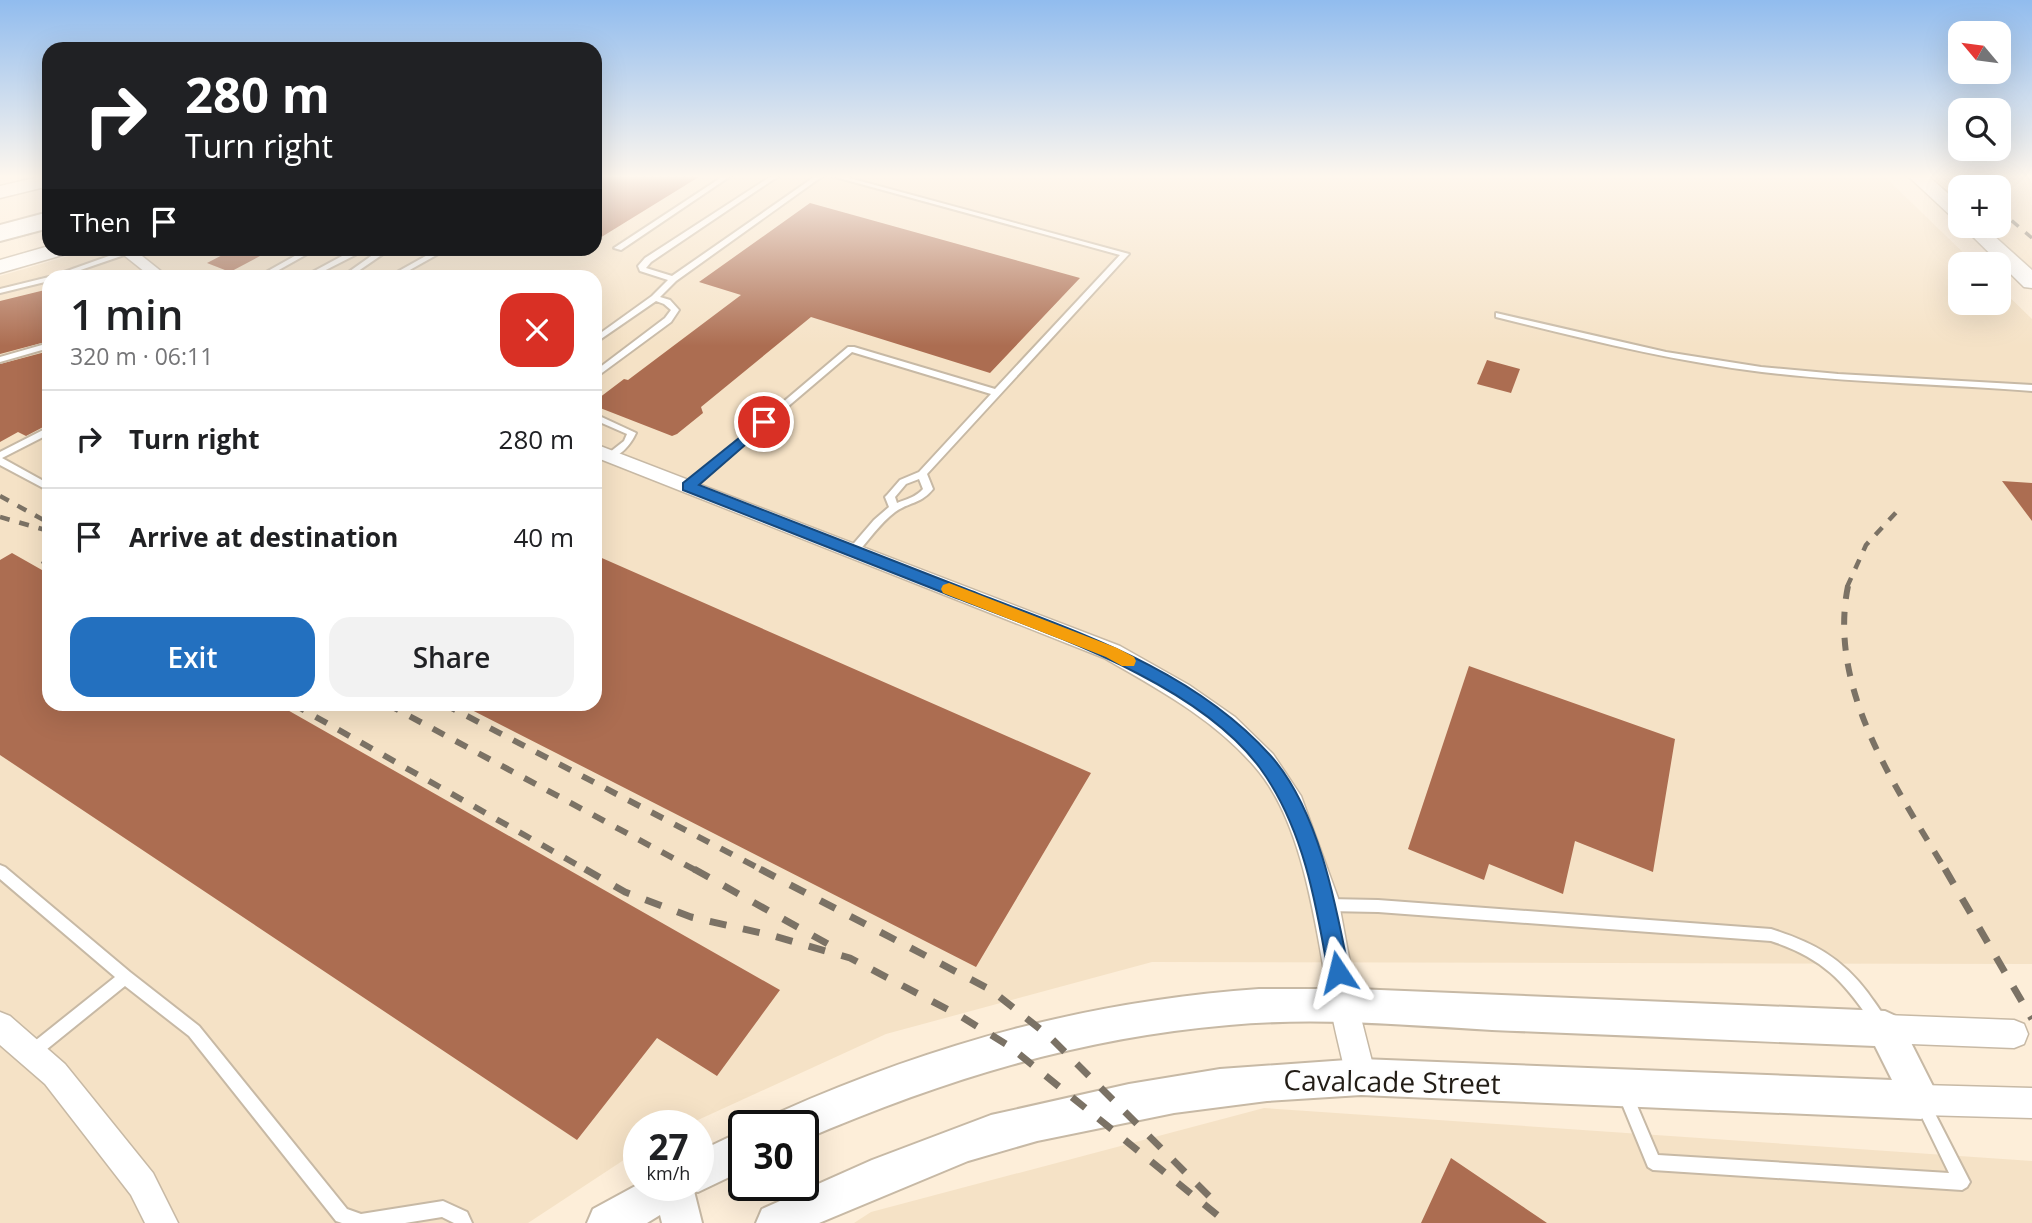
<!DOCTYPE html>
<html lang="en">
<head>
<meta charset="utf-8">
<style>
	body { margin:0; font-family:"Open Sans",sans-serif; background:#f2f2f2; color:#202124; height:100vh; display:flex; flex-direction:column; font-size:26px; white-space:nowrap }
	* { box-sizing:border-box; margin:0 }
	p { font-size:23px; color:#757577 }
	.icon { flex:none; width:38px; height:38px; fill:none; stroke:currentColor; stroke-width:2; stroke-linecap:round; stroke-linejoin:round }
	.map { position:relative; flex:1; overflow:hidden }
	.side { position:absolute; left:42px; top:270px; width:560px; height:441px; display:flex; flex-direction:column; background:#fff; border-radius:21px; box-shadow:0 7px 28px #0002 }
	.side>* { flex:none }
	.guide { position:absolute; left:42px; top:42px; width:560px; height:214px; border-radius:21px; box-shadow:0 7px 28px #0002; background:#202124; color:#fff; overflow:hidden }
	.needle { width:46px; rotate:299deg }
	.buttons { position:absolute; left:1948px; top:21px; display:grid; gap:14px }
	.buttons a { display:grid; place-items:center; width:63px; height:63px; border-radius:14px; background:#fff; box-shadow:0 7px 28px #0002; font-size:35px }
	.speed { position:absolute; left:623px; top:1110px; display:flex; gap:14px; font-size:35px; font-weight:700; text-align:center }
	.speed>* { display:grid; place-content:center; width:91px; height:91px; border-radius:50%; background:#fff; box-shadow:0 7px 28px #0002; line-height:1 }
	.speed small { font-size:18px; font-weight:400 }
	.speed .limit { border:4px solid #111; border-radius:10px; background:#fff; color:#111 }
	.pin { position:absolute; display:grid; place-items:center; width:60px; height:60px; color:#fff; margin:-30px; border:4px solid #fff; border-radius:50%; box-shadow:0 2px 7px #0007 }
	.me { position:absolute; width:77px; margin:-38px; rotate:350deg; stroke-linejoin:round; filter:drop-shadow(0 0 5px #0008) }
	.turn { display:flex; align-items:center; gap:24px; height:147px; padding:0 28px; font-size:32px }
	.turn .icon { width:91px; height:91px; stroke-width:2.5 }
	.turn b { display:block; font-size:49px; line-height:60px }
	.then { display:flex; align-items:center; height:66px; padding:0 28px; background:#0003; gap:14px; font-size:26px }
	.round { display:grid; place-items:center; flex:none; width:74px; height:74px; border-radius:21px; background:#f2f2f2 }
	.overview { display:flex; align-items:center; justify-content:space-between; height:119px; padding:0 28px }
	h1 { font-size:42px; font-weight:600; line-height:52px }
	.cta { display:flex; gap:14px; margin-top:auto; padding:14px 28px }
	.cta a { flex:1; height:80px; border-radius:21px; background:#2370bf; color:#fff; font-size:28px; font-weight:600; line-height:80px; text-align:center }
	.cta a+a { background:#f2f2f2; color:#202124 }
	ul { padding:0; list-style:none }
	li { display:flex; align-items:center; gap:21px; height:98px; padding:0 28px; border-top:2px solid #e0e0e0 }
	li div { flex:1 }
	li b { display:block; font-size:26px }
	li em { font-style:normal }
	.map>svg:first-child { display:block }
</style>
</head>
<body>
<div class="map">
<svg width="2032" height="1223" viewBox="0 0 2032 1223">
	<rect width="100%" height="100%" fill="#fdeed9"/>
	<path fill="#f5e2c6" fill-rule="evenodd" d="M595,175H1883L1975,264H1960V303H1998L1999,287L2032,319V964L1152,962L886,1034L687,1125H639V1150L528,1223H0V276L96,248H595ZM49,276H595V704H49Z
		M1920,175H2032V277L1976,226H1998V187H1960V211Z
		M1264,1108L2032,1161V1223H854L871,1212Z"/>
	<path fill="#ac6d51" d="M595,175H702L595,241Z
		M810,203L1080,278L990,373L811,317L701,407L703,413L677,434L672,436L595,406V401L624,379L628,380L741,295L699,282Z
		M236,248H275L230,272L207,263Z
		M49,289V341L0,354V301Z
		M49,351V424L26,436L18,432L0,442V364Z
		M1487,360L1520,369L1511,393L1477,384Z
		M2002,481L2032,483V521Z
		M12,553L49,574V704H277L780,990L717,1076L657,1038L577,1140L0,755V560Z
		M595,555L1091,773L976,967L460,704H595Z
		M1469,666L1675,739L1653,872L1575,841L1563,894L1489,864L1484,880L1408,849Z
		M1451,1158L1547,1223H1421Z"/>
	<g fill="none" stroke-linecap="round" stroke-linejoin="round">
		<defs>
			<path id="service" d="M725,175H732L621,250L614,248Z
				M773,175H780L651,262L646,268L672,276L817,175H824L676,281L660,297L670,300L679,310L671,322L595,378V371L665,318L671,310L664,304L656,301L595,343V337L652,296L668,280L640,271L638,266L645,258Z
				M828,175H838L1129,254L927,474L933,489C921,504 909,502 895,512C880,523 869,540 857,553H849L848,551L849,549L874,520L889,507L885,497L887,495L900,480L919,472L991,394L852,352L691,489L688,490L683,487L848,347H854L995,389L1120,255ZM919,479L923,489C916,497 907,499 897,503L895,497L906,484Z
				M309,248H318L268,276H259Z
				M357,248H376L383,254L351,276H343L374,254L367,249L314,276H305Z
				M440,248H449L399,276H390Z
				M123,251L130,253L63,276H53Z
				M49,277V281L0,293V289Z
				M1496,313L1666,352L1761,367L1838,374L2032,385V391C1942,384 1851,383 1762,372C1672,361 1584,339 1496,317Z
				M49,343V348L0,362V357Z
				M595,414L636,433C631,444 620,458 607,458L605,456L624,441L627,434L595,420Z
				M49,427V434L2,458L49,484V490H47L0,465V452Z
				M0,865L5,867L130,972L199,1026L347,1209L361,1214L443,1201L467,1212L472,1223H454L442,1217L405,1223H342L336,1221L189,1036L125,986L36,1058L31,1060L26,1058L24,1053L26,1048L115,977L0,879Z
				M1327,899L1378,900L1771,929C1812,942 1841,957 1868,993C1874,1002 1882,1011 1886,1021L1884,1026L1879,1028L1874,1026C1844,981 1823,958 1771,941L1378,912L1327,911L1322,909L1320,905L1322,901Z
				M1625,1087L1630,1089L1658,1155L1949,1173L1916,1105L1918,1100L1923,1098L1928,1100L1970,1182L1967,1187L1962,1190L1653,1170L1648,1167L1618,1094L1620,1089Z"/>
			<path id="minor" d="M115,248H132L167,276H150Z
				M595,444L1120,646L1189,685L1235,717L1273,754L1301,796L1338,898L1358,1006L1376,1077L1371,1087L1361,1092L1351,1087L1346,1077C1341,1053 1334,1028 1330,1004C1316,932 1305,824 1255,767C1214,719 1158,689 1104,658L595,457Z
				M0,1012L10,1016L65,1064L153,1173L178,1223H145L131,1195L45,1084L0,1045Z
				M1885,1015L2014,1020L2024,1024L2028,1034L2024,1044L2014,1048L1885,1043L1875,1039L1871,1029L1875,1019Z
				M1921,1085L2032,1088V1118L1921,1115L1911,1110L1906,1100L1911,1090Z"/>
			<path id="tertiary" d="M1259,989H1356L1885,1011L1898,1017L1940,1100L1934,1113L1921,1119L1361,1095L1267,1101L1174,1113L1037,1141L968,1161L819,1223H756L762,1209L872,1160L991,1115L1129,1084L1220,1069L1361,1059L1892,1080L1875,1046C1747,1041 1620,1035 1492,1030C1404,1025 1317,1017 1229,1025C1077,1038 943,1080 803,1140V1125H774L780,1112C935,1043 1089,1001 1259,989Z
				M744,1130V1170L698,1192L694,1191L702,1223H662L660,1215L647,1223H587L593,1209L639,1184L698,1185V1152Z"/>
			<path id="secondary" d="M47,175H49V186L0,198V186Z
				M1907,175H1927L1960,204V220L1953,218Z
				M1962,226H1983L2032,270V288L2024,287Z
				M49,246V248H76L73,252L0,273V260Z"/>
			<path id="motorway" d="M49,212V228L0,241V225Z"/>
		</defs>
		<use href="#service" stroke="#c7b9a5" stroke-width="4"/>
		<use href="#minor" stroke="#c7b9a5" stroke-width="3"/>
		<use href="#tertiary" stroke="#c7b9a5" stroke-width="4"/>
		<use href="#secondary" stroke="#c7b9a5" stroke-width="3"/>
		<use href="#motorway" stroke="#c7b9a5" stroke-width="4"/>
		<use href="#service" fill="#fff" fill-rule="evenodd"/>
		<use href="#minor" fill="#fff" fill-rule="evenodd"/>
		<use href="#tertiary" fill="#fff" fill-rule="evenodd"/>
		<use href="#secondary" fill="#fff" fill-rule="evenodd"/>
		<use href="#motorway" fill="#fff" fill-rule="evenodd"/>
		<path stroke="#7b7265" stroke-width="3.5" stroke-dasharray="9 9" stroke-linecap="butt" d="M1968,175L1983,187
			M1998,209L2032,238"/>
		<path stroke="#7b7265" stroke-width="4.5" stroke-dasharray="10 10" stroke-linecap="butt" d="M0,496L49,523
			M0,517L49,531
			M42,561L49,565
			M1847,587L1866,545L1902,506"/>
		<path stroke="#7b7265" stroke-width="6" stroke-dasharray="13 13" stroke-linecap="butt" d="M1848,586C1827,689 1896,787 1946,871
			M293,704L588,871
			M387,704L697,871
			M444,704L764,871"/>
		<path stroke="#7b7265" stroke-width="7" stroke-dasharray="17 17" stroke-linecap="butt" d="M585,869L625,892L691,917L774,936L850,958L962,1017L1009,1046L1227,1223
			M694,869L835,948
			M760,869L991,990L1050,1037L1211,1198
			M1945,869L2032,1019"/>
	</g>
	<linearGradient id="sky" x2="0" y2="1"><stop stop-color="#91bcee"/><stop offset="0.51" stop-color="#fef7ee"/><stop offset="1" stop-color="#fef7ee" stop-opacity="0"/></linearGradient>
	<rect width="2032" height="346" fill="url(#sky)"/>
	<path fill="#2370bf" stroke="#17497c" stroke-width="2" d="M764,418L770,422L768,425L699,485C788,520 877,554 966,589C1073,631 1191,667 1270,755C1318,808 1336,904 1349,972L1346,979L1338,982L1331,979L1328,972C1316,902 1303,827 1260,768C1195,680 1043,632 944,593C857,559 770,524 683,490V483Z"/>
	<path fill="#f59e0b" d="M949,583L1117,648L1134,657L1136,661L1134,666H1122L1106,657L943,593L941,589L943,585Z"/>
	<g text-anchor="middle" stroke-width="5" stroke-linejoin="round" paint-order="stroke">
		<g font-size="28" fill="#221c15" stroke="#fefefe">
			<text transform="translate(1392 1082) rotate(1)" y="10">Cavalcade Street</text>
		</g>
	</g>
</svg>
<div class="buttons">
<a><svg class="needle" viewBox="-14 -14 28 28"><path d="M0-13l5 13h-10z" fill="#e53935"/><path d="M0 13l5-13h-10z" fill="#757577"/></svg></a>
<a><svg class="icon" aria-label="search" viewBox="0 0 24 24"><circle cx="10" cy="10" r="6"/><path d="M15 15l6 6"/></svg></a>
<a>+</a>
<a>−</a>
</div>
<div class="speed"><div>27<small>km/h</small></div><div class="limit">30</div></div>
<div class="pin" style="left:764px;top:422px;background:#d93025"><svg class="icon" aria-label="arrive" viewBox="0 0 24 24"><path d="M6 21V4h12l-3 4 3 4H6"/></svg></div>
<svg class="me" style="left:1338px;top:972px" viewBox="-20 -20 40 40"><path d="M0-17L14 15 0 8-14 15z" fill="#2370bf" stroke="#fff" stroke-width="4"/></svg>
<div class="guide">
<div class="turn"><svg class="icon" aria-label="right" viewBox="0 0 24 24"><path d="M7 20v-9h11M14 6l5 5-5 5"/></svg><div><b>280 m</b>Turn right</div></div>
<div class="then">Then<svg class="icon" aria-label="arrive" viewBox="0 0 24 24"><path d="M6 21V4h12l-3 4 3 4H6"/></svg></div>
</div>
<section class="side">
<div class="overview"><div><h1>1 min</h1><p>320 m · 06:11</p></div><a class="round" style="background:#d93025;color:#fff"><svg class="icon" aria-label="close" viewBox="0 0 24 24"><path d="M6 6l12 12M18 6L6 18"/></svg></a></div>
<ul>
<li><svg class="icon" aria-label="right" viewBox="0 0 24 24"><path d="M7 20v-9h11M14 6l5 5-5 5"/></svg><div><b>Turn right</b></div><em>280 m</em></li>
<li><svg class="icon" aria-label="arrive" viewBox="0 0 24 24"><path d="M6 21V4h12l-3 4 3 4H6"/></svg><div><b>Arrive at destination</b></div><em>40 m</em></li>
</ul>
<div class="cta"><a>Exit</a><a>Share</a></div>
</section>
</div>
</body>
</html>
